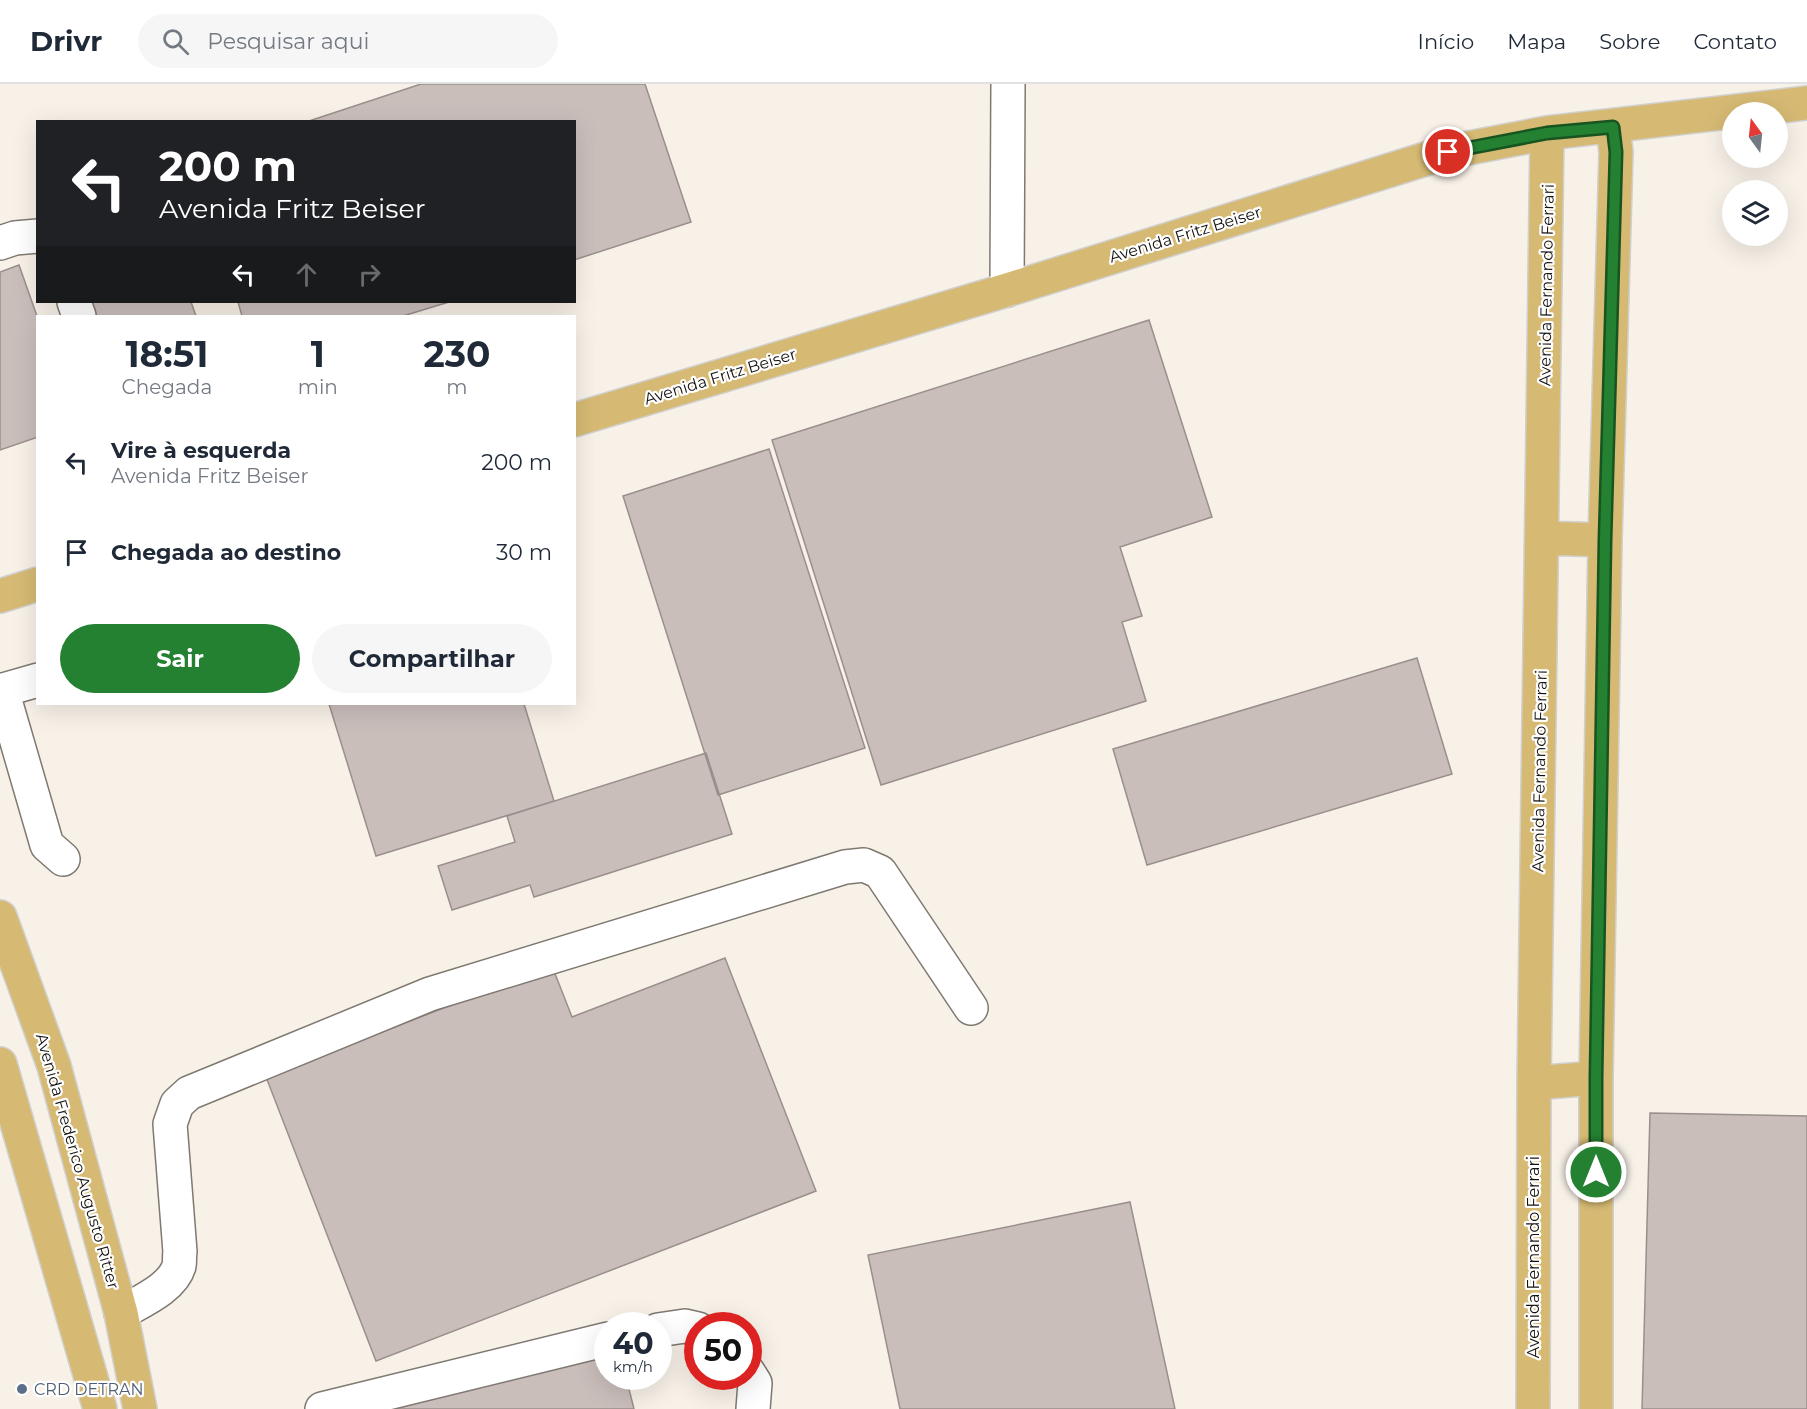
<!DOCTYPE html>
<html lang="pt">
<head>
<meta charset="utf-8">
<style>
	body { margin:0; font-family:Montserrat,sans-serif; background:#f6f6f7; color:#1f2937; height:100vh; display:flex; flex-direction:column; font-size:22px; white-space:nowrap }
	* { box-sizing:border-box; margin:0 }
	p { font-size:20px; color:#747a83 }
	.icon { flex:none; width:33px; height:33px; fill:none; stroke:currentColor; stroke-width:2; stroke-linecap:round; stroke-linejoin:round }
	.map { position:relative; flex:1; overflow:hidden }
	.side { position:absolute; left:36px; top:231px; width:540px; height:390px; display:flex; flex-direction:column; background:#fff; border-radius:0px; box-shadow:0 6px 24px #0002 }
	.side>* { flex:none }
	.banner { position:absolute; left:36px; top:36px; width:540px; height:183px; border-radius:0px; box-shadow:0 6px 24px #0002; background:#202124; color:#fff; overflow:hidden }
	.needle { width:39px; rotate:345deg }
	.controls { position:absolute; left:1722px; top:18px; display:grid; gap:12px }
	.controls a { display:grid; place-items:center; width:66px; height:66px; border-radius:50%; background:#fff; box-shadow:0 6px 24px #0002; font-size:30px }
	.speed { position:absolute; left:594px; top:1228px; display:flex; gap:12px; font-size:30px; font-weight:700; text-align:center }
	.speed>* { display:grid; place-content:center; width:78px; height:78px; border-radius:50%; background:#fff; box-shadow:0 6px 24px #0002; line-height:1 }
	.speed small { font-size:15px; font-weight:400 }
	.speed .limit { border:9px solid #d22; background:#fff; color:#111 }
	.pin { position:absolute; display:grid; place-items:center; width:51px; height:51px; color:#fff; margin:-26px; border:3px solid #fff; border-radius:50%; box-shadow:0 2px 6px #0007 }
	.me { position:absolute; width:66px; margin:-33px; rotate:0deg; stroke-linejoin:round; filter:drop-shadow(0 0 4px #0008) }
	.turn { display:flex; align-items:center; gap:21px; height:126px; padding:0 24px; font-size:27px }
	.turn .icon { width:78px; height:78px; stroke-width:2.5 }
	.turn b { display:block; font-size:42px; line-height:51px }
	.lanes { display:flex; align-items:center; height:57px; padding:0 24px; background:#0003; justify-content:center; gap:30px; direction:ltr }
	.lanes .off { opacity:.35 }
	.eta { display:flex; justify-content:space-evenly; align-items:center; height:102px; text-align:center }
	.eta b { font-size:36px; font-weight:700; line-height:42px }
	.button { display:flex; gap:12px; margin-top:auto; padding:12px 24px }
	.button a { flex:1; height:69px; border-radius:36px; background:#248132; color:#fff; font-size:24px; font-weight:700; line-height:69px; text-align:center }
	.button a+a { background:#f6f6f7; color:#1f2937 }
	ul { padding:0; list-style:none }
	li { display:flex; align-items:center; gap:18px; height:90px; padding:0 24px }
	li div { flex:1 }
	li b { display:block; font-size:22px }
	li em { font-style:normal }
	header { display:flex; align-items:center; gap:36px; box-sizing:border-box; height:84px; padding:0 30px; background:#fff; border-bottom:2px solid #e0e1e3 }
	header strong { font-size:28px }
	nav { display:flex; gap:33px; margin-inline-start:auto; font-size:21px }
	.search { width:420px; height:54px; background:#f6f6f7; display:flex; align-items:center; gap:15px; box-sizing:border-box; padding:0 21px; border-radius:33px; color:#747a83; font-size:22px }
	.map>svg:first-child { display:block }
</style>
</head>
<body>
<header>
<strong>Drivr</strong>
<div class="search"><svg class="icon" aria-label="search" viewBox="0 0 24 24"><circle cx="10" cy="10" r="6"/><path d="M15 15l6 6"/></svg>Pesquisar aqui</div>
<nav><a>Início</a><a>Mapa</a><a>Sobre</a><a>Contato</a></nav>
</header>
<div class="map">
<svg width="1807" height="1325" viewBox="0 0 1807 1325">
	<rect width="100%" height="100%" fill="#f8f1e8"/>
	<path fill="#cabebb" stroke="#9a8f8c" stroke-width="1.5" d="M421,0H645L691,138L574,176V38H306Z
		M19,181L38,235V353L0,366V188Z
		M86,218H191L196,232H91Z
		M238,218H449L403,232H242Z
		M1149,236L1212,433L1120,463L1142,532L1122,538L1146,617L881,701L772,356Z
		M769,365L865,664L718,711L623,412Z
		M1417,574L1452,690L1147,781L1113,665Z
		M329,620H524L554,717L376,772Z
		M706,669L732,750L534,813L530,801L452,826L438,782L515,758L507,732Z
		M725,874L816,1107L376,1277L266,993L552,882L572,933Z
		M1650,1029L1807,1032V1325H1642Z
		M1130,1118L1175,1325H900L868,1171Z
		M608,1266V1293H626L634,1325H351Z"/>
	<g fill="none" stroke-linecap="round" stroke-linejoin="round">
		<defs>
			<path id="minor" d="M0,159L15,154L38,152
				M1007,206L1008,0
				M74,218L79,232
				M2,606L47,761L63,775
				M0,607L38,596
				M121,1229C139,1218 172,1205 179,1182C180,1178 179,1172 180,1168L170,1040L177,1020L189,1009L430,910L845,783L864,781L880,788L971,924
				M658,1246L685,1242L698,1245
				M748,1288L755,1299L753,1325
				M322,1325L608,1255"/>
			<path id="major" d="M574,336L1007,206L1448,68L1547,49L1807,19
				M1542,454L1605,456
				M0,512L38,500
				M0,833L54,982L121,1229L140,1325
				M0,980L100,1325
				M1534,999L1596,994
				M1533,1325L1534,999L1547,49
				M1596,1325V994L1605,456L1616,68L1613,43"/>
		</defs>
		<use href="#minor" stroke="#7f7971" stroke-width="36"/>
		<use href="#major" stroke="#d0d0cf" stroke-width="36"/>
		<use href="#minor" stroke="#fff" stroke-width="33"/>
		<use href="#major" stroke="#d6ba74" stroke-width="33"/>
	</g>
	<g fill="none" stroke-linecap="round" stroke-linejoin="round">
		<defs>
			<path id="route" d="M1448,68L1547,49L1613,43L1616,68L1605,456L1596,994V1088"/>
		</defs>
		<use href="#route" stroke="#175420" stroke-width="15"/>
		<use href="#route" stroke="#248132" stroke-width="10"/>
	</g>
	<circle fill="#5c6f8a" stroke="#fff" stroke-width="2" cx="22" cy="1305" r="6"/>
	<g text-anchor="middle" stroke-width="4.5" stroke-linejoin="round" paint-order="stroke">
		<g font-size="16" fill="#14120f" stroke="#fff">
			<text transform="translate(1185 150) rotate(-17)" y="6">Avenida Fritz Beiser</text>
			<text transform="translate(1546 201) rotate(-89)" y="6">Avenida Fernando Ferrari</text>
			<text transform="translate(720 292) rotate(-17)" y="6">Avenida Fritz Beiser</text>
			<text transform="translate(1539 687) rotate(-89)" y="6">Avenida Fernando Ferrari</text>
			<text transform="translate(78 1077) rotate(74)" y="6">Avenida Frederico Augusto Ritter</text>
			<text transform="translate(1533 1173) rotate(-90)" y="6">Avenida Fernando Ferrari</text>
		</g>
		<g font-size="16" fill="#4e5e75" stroke="#fff" text-anchor="start">
			<text x="34" y="1311">CRD DETRAN</text>
		</g>
	</g>
</svg>
<div class="controls">
<a><svg class="needle" viewBox="-14 -14 28 28"><path d="M0-13l5 13h-10z" fill="#e53935"/><path d="M0 13l5-13h-10z" fill="#747a83"/></svg></a>
<a><svg class="icon" aria-label="layers" viewBox="0 0 24 24"><path d="M12 4l9 5-9 5-9-5zM3 14l9 5 9-5"/></svg></a>
</div>
<div class="speed"><div>40<small>km/h</small></div><div class="limit">50</div></div>
<div class="pin" style="left:1448px;top:68px;background:#d93025"><svg class="icon" aria-label="arrive" viewBox="0 0 24 24"><path d="M6 21V4h12l-3 4 3 4H6"/></svg></div>
<svg class="me" style="left:1596px;top:1088px" viewBox="-20 -20 40 40"><circle r="17" fill="#248132" stroke="#fff" stroke-width="3"/><path d="M0-11L8 9 0 5-8 9z" fill="#fff"/></svg>
<div class="banner">
<div class="turn"><svg class="icon" aria-label="left" viewBox="0 0 24 24"><path d="M17 20v-9H6M10 6l-5 5 5 5"/></svg><div><b>200 m</b>Avenida Fritz Beiser</div></div>
<div class="lanes"><svg class="icon" aria-label="left" viewBox="0 0 24 24"><path d="M17 20v-9H6M10 6l-5 5 5 5"/></svg><svg class="icon off" aria-label="ahead" viewBox="0 0 24 24"><path d="M12 20V5M6 11l6-6 6 6"/></svg><svg class="icon off" aria-label="right" viewBox="0 0 24 24"><path d="M7 20v-9h11M14 6l5 5-5 5"/></svg></div>
</div>
<section class="side">
<div class="eta">
<div><b>18:51</b><p>Chegada</p></div>
<div><b>1</b><p>min</p></div>
<div><b>230</b><p>m</p></div>
</div>
<ul>
<li><svg class="icon" aria-label="left" viewBox="0 0 24 24"><path d="M17 20v-9H6M10 6l-5 5 5 5"/></svg><div><b>Vire à esquerda</b><p>Avenida Fritz Beiser</p></div><em>200 m</em></li>
<li><svg class="icon" aria-label="arrive" viewBox="0 0 24 24"><path d="M6 21V4h12l-3 4 3 4H6"/></svg><div><b>Chegada ao destino</b></div><em>30 m</em></li>
</ul>
<div class="button"><a>Sair</a><a>Compartilhar</a></div>
</section>
</div>
</body>
</html>
